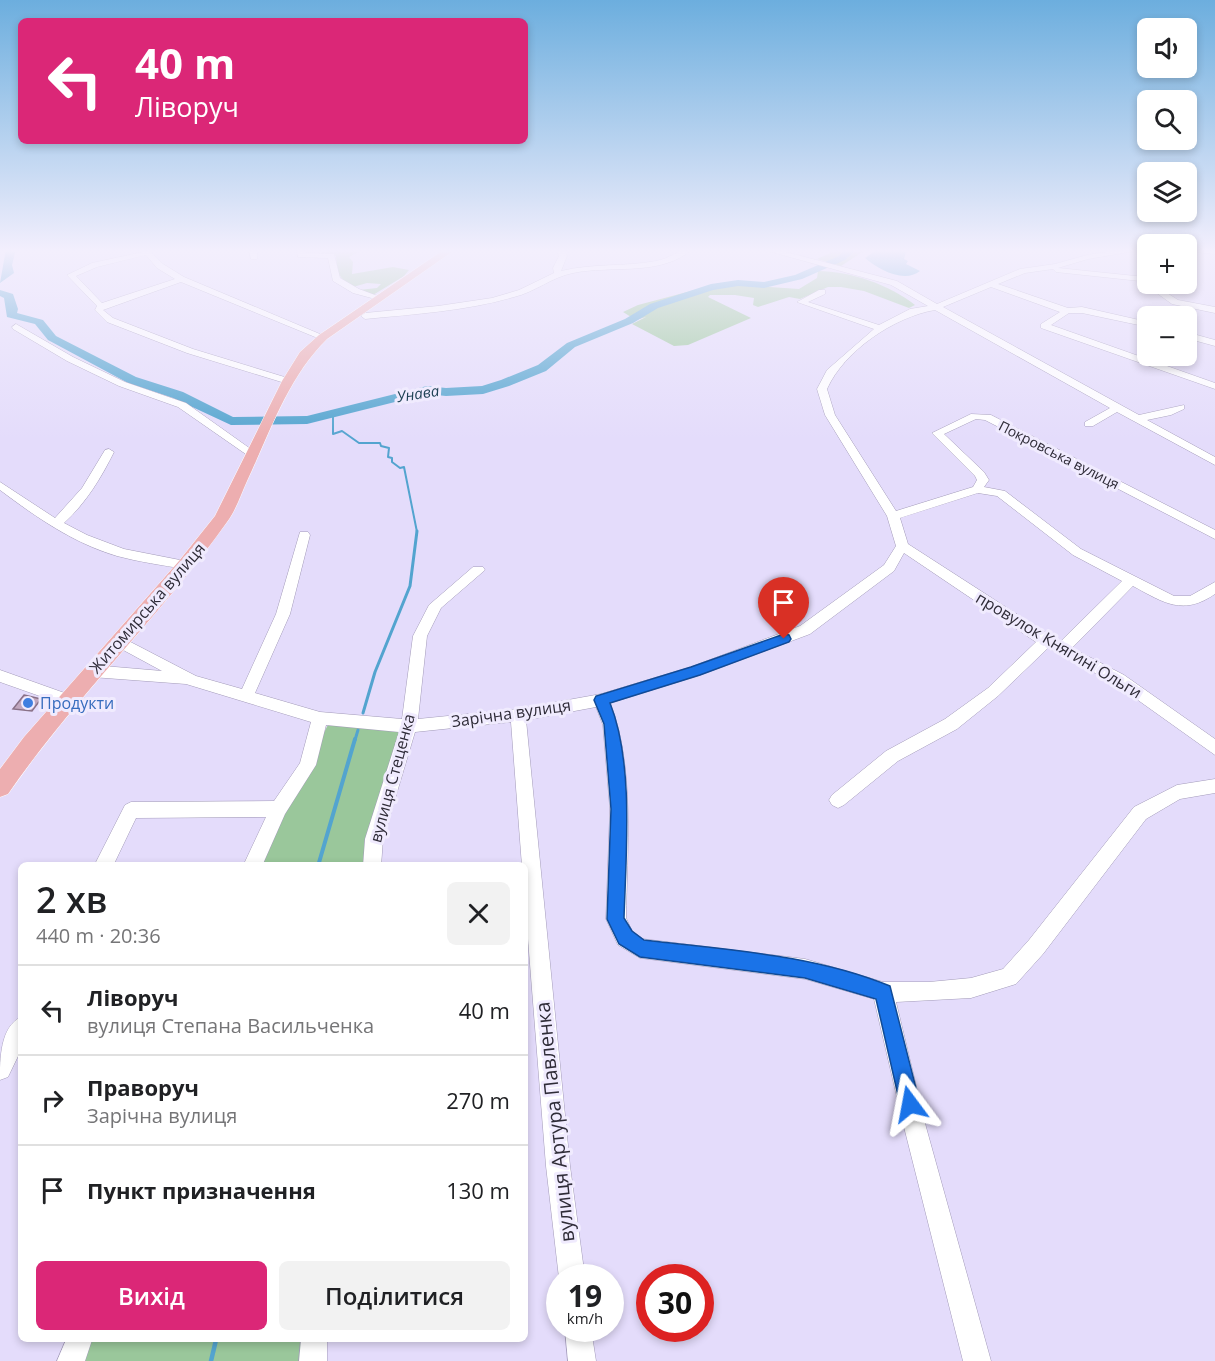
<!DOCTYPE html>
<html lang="uk">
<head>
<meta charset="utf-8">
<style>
	body { margin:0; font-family:"Open Sans",sans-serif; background:#f2f2f2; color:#202124; height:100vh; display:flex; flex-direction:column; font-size:22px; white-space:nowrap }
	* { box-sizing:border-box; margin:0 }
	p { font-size:20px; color:#757577 }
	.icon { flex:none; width:33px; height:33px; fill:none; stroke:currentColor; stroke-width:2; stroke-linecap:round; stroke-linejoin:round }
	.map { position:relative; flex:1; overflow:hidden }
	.panel { position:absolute; left:18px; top:862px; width:510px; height:480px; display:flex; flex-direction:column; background:#fff; border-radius:9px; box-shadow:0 3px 9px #0003 }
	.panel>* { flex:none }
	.guide { position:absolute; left:18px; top:18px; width:510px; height:126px; border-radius:9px; box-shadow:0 3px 9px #0003; background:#db2777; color:#fff; overflow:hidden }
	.tools { position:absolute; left:1137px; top:18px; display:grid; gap:12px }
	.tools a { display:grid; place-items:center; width:60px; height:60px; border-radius:9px; background:#fff; box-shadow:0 3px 9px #0003; font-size:30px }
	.speed { position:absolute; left:546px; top:1264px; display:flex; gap:12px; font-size:30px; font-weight:700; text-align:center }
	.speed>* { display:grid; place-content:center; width:78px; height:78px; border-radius:50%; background:#fff; box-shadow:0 3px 9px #0003; line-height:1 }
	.speed small { font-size:15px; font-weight:400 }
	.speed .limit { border:9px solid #d22; background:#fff; color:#111 }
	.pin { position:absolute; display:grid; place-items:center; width:51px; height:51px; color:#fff; margin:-62px -26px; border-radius:50% 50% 50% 0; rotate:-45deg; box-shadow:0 0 6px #0007 }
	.pin .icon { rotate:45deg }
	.me { position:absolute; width:66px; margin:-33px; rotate:347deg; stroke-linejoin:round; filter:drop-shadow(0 0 4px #0008) }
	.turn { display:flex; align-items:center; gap:21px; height:126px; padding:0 18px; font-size:27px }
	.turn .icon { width:78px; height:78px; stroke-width:2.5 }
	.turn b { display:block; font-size:42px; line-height:51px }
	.round { display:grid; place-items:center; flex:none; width:63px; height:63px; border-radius:9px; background:#f2f2f2 }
	.headline { display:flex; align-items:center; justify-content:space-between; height:102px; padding:0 18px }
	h1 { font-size:36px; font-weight:600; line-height:45px }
	.primary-button { display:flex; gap:12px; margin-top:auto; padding:12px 18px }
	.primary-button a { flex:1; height:69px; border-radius:9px; background:#db2777; color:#fff; font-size:24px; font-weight:600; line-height:69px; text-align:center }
	.primary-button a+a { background:#f2f2f2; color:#202124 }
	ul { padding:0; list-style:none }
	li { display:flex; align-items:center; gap:18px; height:90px; padding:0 18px; border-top:2px solid #e0e0e0 }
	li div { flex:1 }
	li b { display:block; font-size:22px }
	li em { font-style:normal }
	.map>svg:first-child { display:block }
</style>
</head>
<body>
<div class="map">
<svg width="1215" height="1361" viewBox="0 0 1215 1361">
	<rect width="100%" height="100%" fill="#e4dcfb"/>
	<path fill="#9ac79b" d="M322,249H363L349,257L353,262L352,274L393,267L409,270L404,276L373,295L359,290L377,288L381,284L367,283L353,287C338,278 337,272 336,256L321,253Z
		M839,249H867L841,266L817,259Z
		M818,271C850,271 890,285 915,305L909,308L864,291L841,287H828L800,299L789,297L758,307L753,305L754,298L735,295H710L708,297L751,318L688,345L674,346L632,324L646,317L636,320L623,312L638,305L702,288L740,285L799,289L817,278Z
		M331,719L409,726L372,865L255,866Z
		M84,1340H314L313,1361H77Z"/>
	<path fill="#53a4cf" d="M878,249H903L906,252L904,259L908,261L906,264L920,271C904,284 878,269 865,258Z"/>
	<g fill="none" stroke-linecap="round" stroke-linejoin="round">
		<path stroke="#53a4cf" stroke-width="2" d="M333,414V434L342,431L359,443H380L381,446L389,448L388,457L392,458V462L400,468L404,467L417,532"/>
		<path stroke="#53a4cf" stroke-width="3" d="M363,713L375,672L410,586L417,531
			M355,740L358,730"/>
		<path stroke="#53a4cf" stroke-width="4" d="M318,866L355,739"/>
		<path stroke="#53a4cf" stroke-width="4.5" d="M211,1361L216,1340"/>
		<path fill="#53a4cf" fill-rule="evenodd" d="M6,249H16L12,265L14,273L0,283Z
			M846,249H857L845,260L802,279L764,288L738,286L713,290L658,308L633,323L575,347L546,371L509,386L483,394L446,396L427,394L307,424L231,425L173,398L128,383L48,340L35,324L7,317L4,298L0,296V290L13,294L18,309L17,313L43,320L56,336L136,377L183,392L233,417L307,416L427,386L446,388L482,386L501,380L538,365L567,343L625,319L650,304L711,284L738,280L764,282L795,275L839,256Z"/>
	</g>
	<path fill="#c1a7be" stroke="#897187" stroke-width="1.5" d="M24,695L41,699L32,711L13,709Z"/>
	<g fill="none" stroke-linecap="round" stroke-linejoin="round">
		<defs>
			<path id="minor" d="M140,249H148L163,264L184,277L327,337L320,339L181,282L103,310L113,318L193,349L291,379V383L288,384L187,353L107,322L95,310L97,306L67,275L92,263L143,252ZM146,255L157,268L175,279L102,303L76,276L97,267Z
				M249,249H257V259H251Z
				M297,249H305V253L334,254L340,278L359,289L383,298L379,300L353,293L333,281L328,258L298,257Z
				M556,249H564L567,256L561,271C594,263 624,267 656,261C669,259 679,249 692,249C662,277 610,265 573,273C552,277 535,292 514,297C466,311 415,314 365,319L361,316L365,313L438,306L492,298L519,290L554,273L553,268L559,256Z
				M761,249H774L897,281L937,304L1020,269L1055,264L1087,255L1126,249H1146L1088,259L1058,268L1145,277L1148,284H1153L1178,300L1215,307V313L1172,304L1140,281L1056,272L1053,269L1025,273L998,284L1068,308L1082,307L1148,322V327L1082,313H1069L1051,325L1215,383V389L1041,328V324L1060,312L991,287L943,307L1139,415L1184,405V409L1171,415L1147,420L1215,457V465L1117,412L1093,426H1085V422L1110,408L935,310C894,317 844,351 827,389L835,415L896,511L973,487L977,480L975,476L932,433L971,414L991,415L1215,530V539L985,420L976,419L944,434L984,472L989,480L984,487L1005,491L1081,549L1174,596H1190L1215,582V594C1183,616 1164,603 1133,586L1072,648L1124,675L1215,739V755L1114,683L1048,648L998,696L957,729L898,761L844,805L838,808L832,805L829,800L832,795L886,751L945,719L988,688L1036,642L904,553L894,571L810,634L700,675L610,703C635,765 627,852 626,918L632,931L643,939L805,959L883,982H929L971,978L1003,969L1029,940L1134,807L1177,785L1215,779V793L1180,799L1146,819L1043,954L1016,984L971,998L896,1002L926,1127L991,1361H963L904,1127L874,999L805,979L640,958L618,945L606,919L610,809L603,725L596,707L526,720L570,1166L585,1278H559L546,1166L525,901V866H522L511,722L415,732L383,839L381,866H363L365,839L399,732L326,725L316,765L285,814L262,866H243L266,817L136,818L113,866H94L125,805L131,802L274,801L300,763L311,722L186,684L92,677L87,675L85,671L87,667L92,665L162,671L114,645L112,641L119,636L196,676L242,689L276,614L300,532H308L310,535L290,614L255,693L320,712L402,719L413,636L429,605L473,567H483L485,570L441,608L427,636L418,719L518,709L601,694L691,667L800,626L884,565L896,546L887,516L825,415L817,389L827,370L874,329L797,302L819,290H825V294L808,302L879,325L910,309L928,306L891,285ZM978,493L997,496L1073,555L1122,581L1060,642L908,544L900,518Z
				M1186,249L1215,250V254L1186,251Z
				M16,324L73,357L125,382L186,403L259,455L254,458L250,457L178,407L119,386L67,361L13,329L12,327Z
				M1186,332L1215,340V346L1186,338Z
				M109,449L114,452C101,478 86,503 64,523L87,535L124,549L190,562L191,565L190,568L185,569C162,565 139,562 117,556C73,543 36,517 0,490V482L55,518L82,488L105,450Z
				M0,670L73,696L76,700L73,704L68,706L0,682Z
				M21,1017V1050L8,1077L0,1080C0,1059 0,1027 21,1017Z
				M565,1329H591L596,1361H568Z
				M66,1340H92L85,1361H57Z
				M301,1340H327V1361H299Z"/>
			<path id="major" d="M445,249H456L327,339C288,377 270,432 247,481C241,494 236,510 227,522C160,617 74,698 8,794L0,797V769L24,737L179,561L215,516L282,381L300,352L319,335Z"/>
		</defs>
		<use href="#minor" stroke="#a39bb9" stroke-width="1"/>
		<use href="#major" stroke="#fff" stroke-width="1"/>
		<use href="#minor" fill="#fff" fill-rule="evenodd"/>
		<use href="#major" fill="#edaeb0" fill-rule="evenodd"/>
	</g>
	<linearGradient id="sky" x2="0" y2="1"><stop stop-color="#6caede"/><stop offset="0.57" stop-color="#f3effd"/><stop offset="1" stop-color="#f3effd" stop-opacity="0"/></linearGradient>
	<rect width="1215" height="440" fill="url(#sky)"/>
	<path fill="#1a73e8" stroke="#114b97" stroke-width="1.5" d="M784,634L789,635L791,639L789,642L700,675L610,703C634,763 626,853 624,918L632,931L644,940C726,950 812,954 890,986L920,1104L917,1111L910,1114L903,1111L900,1104L876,999L805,978L640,957L619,944L607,919L611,809L604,724L594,700L596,696L691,667Z"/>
	<circle fill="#3f7fe0" stroke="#f0ebfe" stroke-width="2" cx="28" cy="703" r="6"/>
	<g text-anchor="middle" stroke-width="6" stroke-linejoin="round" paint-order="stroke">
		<g font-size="14" fill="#2f2c38" stroke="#f0ebfe">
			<text transform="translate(1059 455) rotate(27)" y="5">Покровська вулиця</text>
		</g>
		<g font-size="15" font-style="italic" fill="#1f4255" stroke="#f0ebfe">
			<text transform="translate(418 394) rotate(-9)" y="5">Унава</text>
		</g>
		<g font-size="16" fill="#2f2c38" stroke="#f0ebfe">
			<text transform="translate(147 608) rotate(-49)" y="6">Житомирська вулиця</text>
			<text transform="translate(1059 645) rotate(31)" y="6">провулок Княгині Ольги</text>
			<text transform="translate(511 713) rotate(-8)" y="6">Зарічна вулиця</text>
			<text transform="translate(392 778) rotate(-75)" y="6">вулиця Стеценка</text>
		</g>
		<g font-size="16" fill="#366cbe" stroke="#f0ebfe" text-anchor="start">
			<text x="40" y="709">Продукти</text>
		</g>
		<g font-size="20" fill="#2f2c38" stroke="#f0ebfe">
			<text transform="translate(555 1122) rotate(-96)" y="7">вулиця Артура Павленка</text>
		</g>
	</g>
</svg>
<div class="tools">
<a><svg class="icon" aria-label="sound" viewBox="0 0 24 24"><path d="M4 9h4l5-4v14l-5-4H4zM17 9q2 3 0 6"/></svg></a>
<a><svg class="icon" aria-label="search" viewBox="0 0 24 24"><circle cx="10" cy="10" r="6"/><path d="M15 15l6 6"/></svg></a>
<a><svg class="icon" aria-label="layers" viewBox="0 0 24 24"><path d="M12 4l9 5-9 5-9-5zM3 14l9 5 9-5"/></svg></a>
<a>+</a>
<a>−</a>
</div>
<div class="speed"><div>19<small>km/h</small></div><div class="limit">30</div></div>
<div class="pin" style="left:784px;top:639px;background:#d93025"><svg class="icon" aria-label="arrive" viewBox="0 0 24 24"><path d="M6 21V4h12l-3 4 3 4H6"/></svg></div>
<svg class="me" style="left:910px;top:1104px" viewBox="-20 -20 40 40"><path d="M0-17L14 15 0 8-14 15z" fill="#1a73e8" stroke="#fff" stroke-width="4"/></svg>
<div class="guide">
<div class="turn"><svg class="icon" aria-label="left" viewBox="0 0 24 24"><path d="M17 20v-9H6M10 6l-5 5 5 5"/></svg><div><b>40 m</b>Ліворуч</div></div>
</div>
<section class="panel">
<div class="headline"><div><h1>2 хв</h1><p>440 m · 20:36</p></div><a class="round"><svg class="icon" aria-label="close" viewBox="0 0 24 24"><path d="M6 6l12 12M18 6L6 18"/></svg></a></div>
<ul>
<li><svg class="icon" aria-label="left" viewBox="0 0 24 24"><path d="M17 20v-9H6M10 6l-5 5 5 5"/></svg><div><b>Ліворуч</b><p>вулиця Степана Васильченка</p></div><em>40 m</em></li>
<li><svg class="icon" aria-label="right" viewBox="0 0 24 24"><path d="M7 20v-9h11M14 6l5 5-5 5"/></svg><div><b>Праворуч</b><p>Зарічна вулиця</p></div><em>270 m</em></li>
<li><svg class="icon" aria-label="arrive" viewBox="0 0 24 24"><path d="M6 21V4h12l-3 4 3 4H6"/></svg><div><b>Пункт призначення</b></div><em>130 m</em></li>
</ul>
<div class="primary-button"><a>Вихід</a><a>Поділитися</a></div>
</section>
</div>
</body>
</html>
